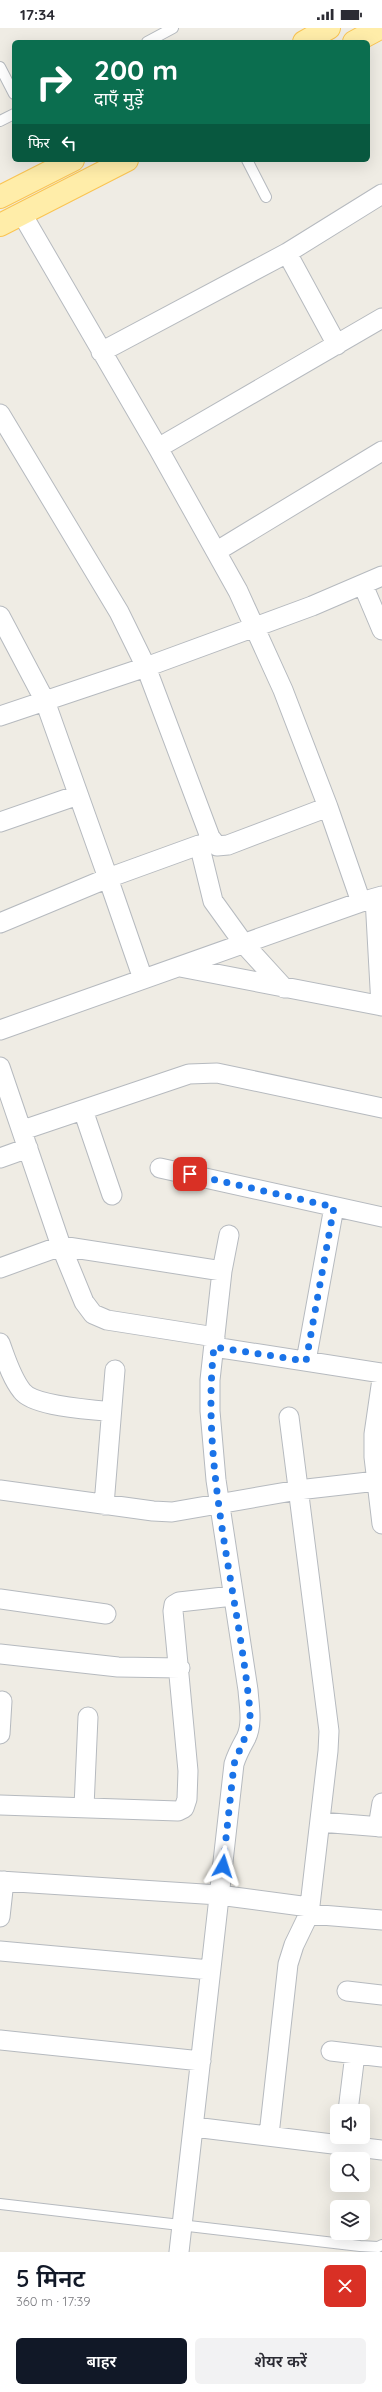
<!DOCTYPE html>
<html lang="hi">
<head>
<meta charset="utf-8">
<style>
	body { margin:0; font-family:Quicksand,"Noto Sans Devanagari",sans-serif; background:#f2f2f3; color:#2b2b33; height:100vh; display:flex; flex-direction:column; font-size:15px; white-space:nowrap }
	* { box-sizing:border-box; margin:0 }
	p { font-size:13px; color:#7c7c81 }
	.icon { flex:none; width:22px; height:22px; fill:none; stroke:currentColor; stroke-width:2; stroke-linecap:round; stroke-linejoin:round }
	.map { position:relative; height:2224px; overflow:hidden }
	.sheet { display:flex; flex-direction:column; background:#fff; flex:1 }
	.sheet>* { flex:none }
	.top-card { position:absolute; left:12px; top:12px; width:358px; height:122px; border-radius:6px; box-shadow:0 4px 16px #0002; background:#0b6e4f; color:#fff; overflow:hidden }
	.buttons { position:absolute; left:330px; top:2076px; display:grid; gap:8px }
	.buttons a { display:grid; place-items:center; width:40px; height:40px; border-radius:6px; background:#fff; box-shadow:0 4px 16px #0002; font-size:20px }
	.pin { position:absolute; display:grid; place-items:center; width:34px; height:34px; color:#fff; margin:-17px; border-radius:8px; box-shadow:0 2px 6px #0006 }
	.me { position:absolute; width:44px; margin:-22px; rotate:6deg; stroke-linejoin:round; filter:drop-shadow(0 0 3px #0008) }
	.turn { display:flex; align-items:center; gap:14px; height:84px; padding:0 16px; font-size:18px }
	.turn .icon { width:52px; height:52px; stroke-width:2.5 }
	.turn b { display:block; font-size:28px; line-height:34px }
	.then { display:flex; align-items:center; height:38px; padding:0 16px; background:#0003; gap:8px; font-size:15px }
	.round { display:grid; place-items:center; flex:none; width:42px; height:42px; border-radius:6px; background:#f2f2f3 }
	.overview { display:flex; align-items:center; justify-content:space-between; height:68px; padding:0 16px }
	h1 { font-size:24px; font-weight:600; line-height:30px; color:#111827 }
	.cta { display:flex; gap:8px; margin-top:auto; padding:8px 16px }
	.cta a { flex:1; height:46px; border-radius:6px; background:#111827; color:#fff; font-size:16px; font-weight:600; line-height:46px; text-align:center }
	.cta a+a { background:#f2f2f3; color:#2b2b33 }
	.status { display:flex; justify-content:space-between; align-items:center; height:28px; padding:0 20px; background:#fff; direction:ltr }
	.status svg { height:11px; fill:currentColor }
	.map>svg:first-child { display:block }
</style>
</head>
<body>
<div class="status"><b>17:34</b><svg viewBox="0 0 49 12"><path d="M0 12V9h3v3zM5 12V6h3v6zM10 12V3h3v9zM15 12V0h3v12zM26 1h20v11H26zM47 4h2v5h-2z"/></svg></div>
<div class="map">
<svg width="382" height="2224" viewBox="0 0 382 2224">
	<rect width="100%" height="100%" fill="#efece4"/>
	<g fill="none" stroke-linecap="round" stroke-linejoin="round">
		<defs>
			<path id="lane" d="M147,14L173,0
				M0,39L14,66
				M0,93L14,86
				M247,132L266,169
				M0,2176L360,2218L378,2219L382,2217"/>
			<path id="street" d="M22,186L158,420L238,563L283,662L328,779L361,874
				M287,225L382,166
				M101,324L287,225L337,317
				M0,386L119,584L146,639L312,578L382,548
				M158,420L382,290
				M217,523L382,423
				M363,557L382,602
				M0,588L45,673L108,850L199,817
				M0,688L146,639L210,809L217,818L228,817L328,779
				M0,794L78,767
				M202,828L213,873L244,916L284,960
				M375,870L381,978
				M0,895L108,850L143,951
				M180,939L382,978
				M0,1002L361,874L382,868
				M0,1039L61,1218L84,1274L93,1286L107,1292L215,1309
				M83,1082L112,1167
				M23,1102L189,1046L217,1045L382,1080
				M0,1130L28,1120
				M160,1140L382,1189
				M0,1240L61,1218L222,1243
				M0,1315C6,1331 11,1349 22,1363C34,1379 91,1381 111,1384
				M214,1319L382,1345
				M306,1333L334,1179
				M382,1351L374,1406V1429L382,1496
				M0,1462L153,1483L172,1484L298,1462L377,1453
				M104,1477L115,1342
				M0,1571L106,1586
				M0,1626L118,1639L180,1640
				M0,1706L2,1673
				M0,1777L178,1783L184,1780L187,1771L188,1743L173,1583L174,1577L179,1574L233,1568
				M84,1779L88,1689
				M320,1794L382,1799
				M378,1799L382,1775
				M0,1853L219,1867L309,1879
				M309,1886L382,1892
				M0,1889L4,1853
				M0,1923L210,1942
				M347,1963L382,1967
				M0,2012L201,2033
				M331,2023L382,2029
				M348,2083L355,2026
				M194,2099L382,2122
				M269,2107L288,1936L294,1917L309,1886L328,1723L329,1703L289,1389
				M179,2224L234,1736C237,1726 241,1719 246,1710C253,1696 249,1677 248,1662L216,1452L210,1383V1352L222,1243L229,1207"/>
			<path id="primary" d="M304,14L329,0
				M354,14L380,0
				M0,169L73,132
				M0,197L127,132"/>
		</defs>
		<use href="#lane" stroke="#b6babf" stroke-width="12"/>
		<use href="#street" stroke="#b6babf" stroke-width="21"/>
		<use href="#primary" stroke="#fac452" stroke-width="24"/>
		<use href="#lane" stroke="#fff" stroke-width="10"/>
		<use href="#street" stroke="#fff" stroke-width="19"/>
		<use href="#primary" stroke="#ffeda9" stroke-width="22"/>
	</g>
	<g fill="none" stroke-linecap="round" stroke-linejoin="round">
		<path stroke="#1a73e8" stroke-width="7" stroke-dasharray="0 12.6" d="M190,1146L334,1179L306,1333L214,1319C200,1441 238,1562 250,1683V1697L234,1736L223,1838"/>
	</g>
</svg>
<div class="buttons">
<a><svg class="icon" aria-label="sound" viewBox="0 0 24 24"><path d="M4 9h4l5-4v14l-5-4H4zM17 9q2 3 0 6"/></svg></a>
<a><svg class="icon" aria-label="search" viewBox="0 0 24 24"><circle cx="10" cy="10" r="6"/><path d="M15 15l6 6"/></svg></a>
<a><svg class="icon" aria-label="layers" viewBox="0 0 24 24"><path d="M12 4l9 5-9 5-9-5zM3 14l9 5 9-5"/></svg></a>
</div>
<div class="pin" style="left:190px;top:1146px;background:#d93025"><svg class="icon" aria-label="arrive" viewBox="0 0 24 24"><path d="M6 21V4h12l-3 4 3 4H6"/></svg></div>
<svg class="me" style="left:223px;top:1838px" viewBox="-20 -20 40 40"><path d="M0-17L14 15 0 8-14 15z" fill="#1a73e8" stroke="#fff" stroke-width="4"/></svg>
<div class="top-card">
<div class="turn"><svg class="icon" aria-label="right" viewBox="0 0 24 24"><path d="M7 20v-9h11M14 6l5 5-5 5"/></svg><div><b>200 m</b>दाएँ मुड़ें</div></div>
<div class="then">फिर<svg class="icon" aria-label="left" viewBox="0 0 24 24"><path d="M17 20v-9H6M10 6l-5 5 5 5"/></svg></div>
</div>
</div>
<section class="sheet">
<div class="overview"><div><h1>5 मिनट</h1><p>360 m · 17:39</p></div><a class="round" style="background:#d93025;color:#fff"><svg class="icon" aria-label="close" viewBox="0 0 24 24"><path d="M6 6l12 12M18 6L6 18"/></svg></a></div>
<div class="cta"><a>बाहर</a><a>शेयर करें</a></div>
</section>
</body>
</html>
